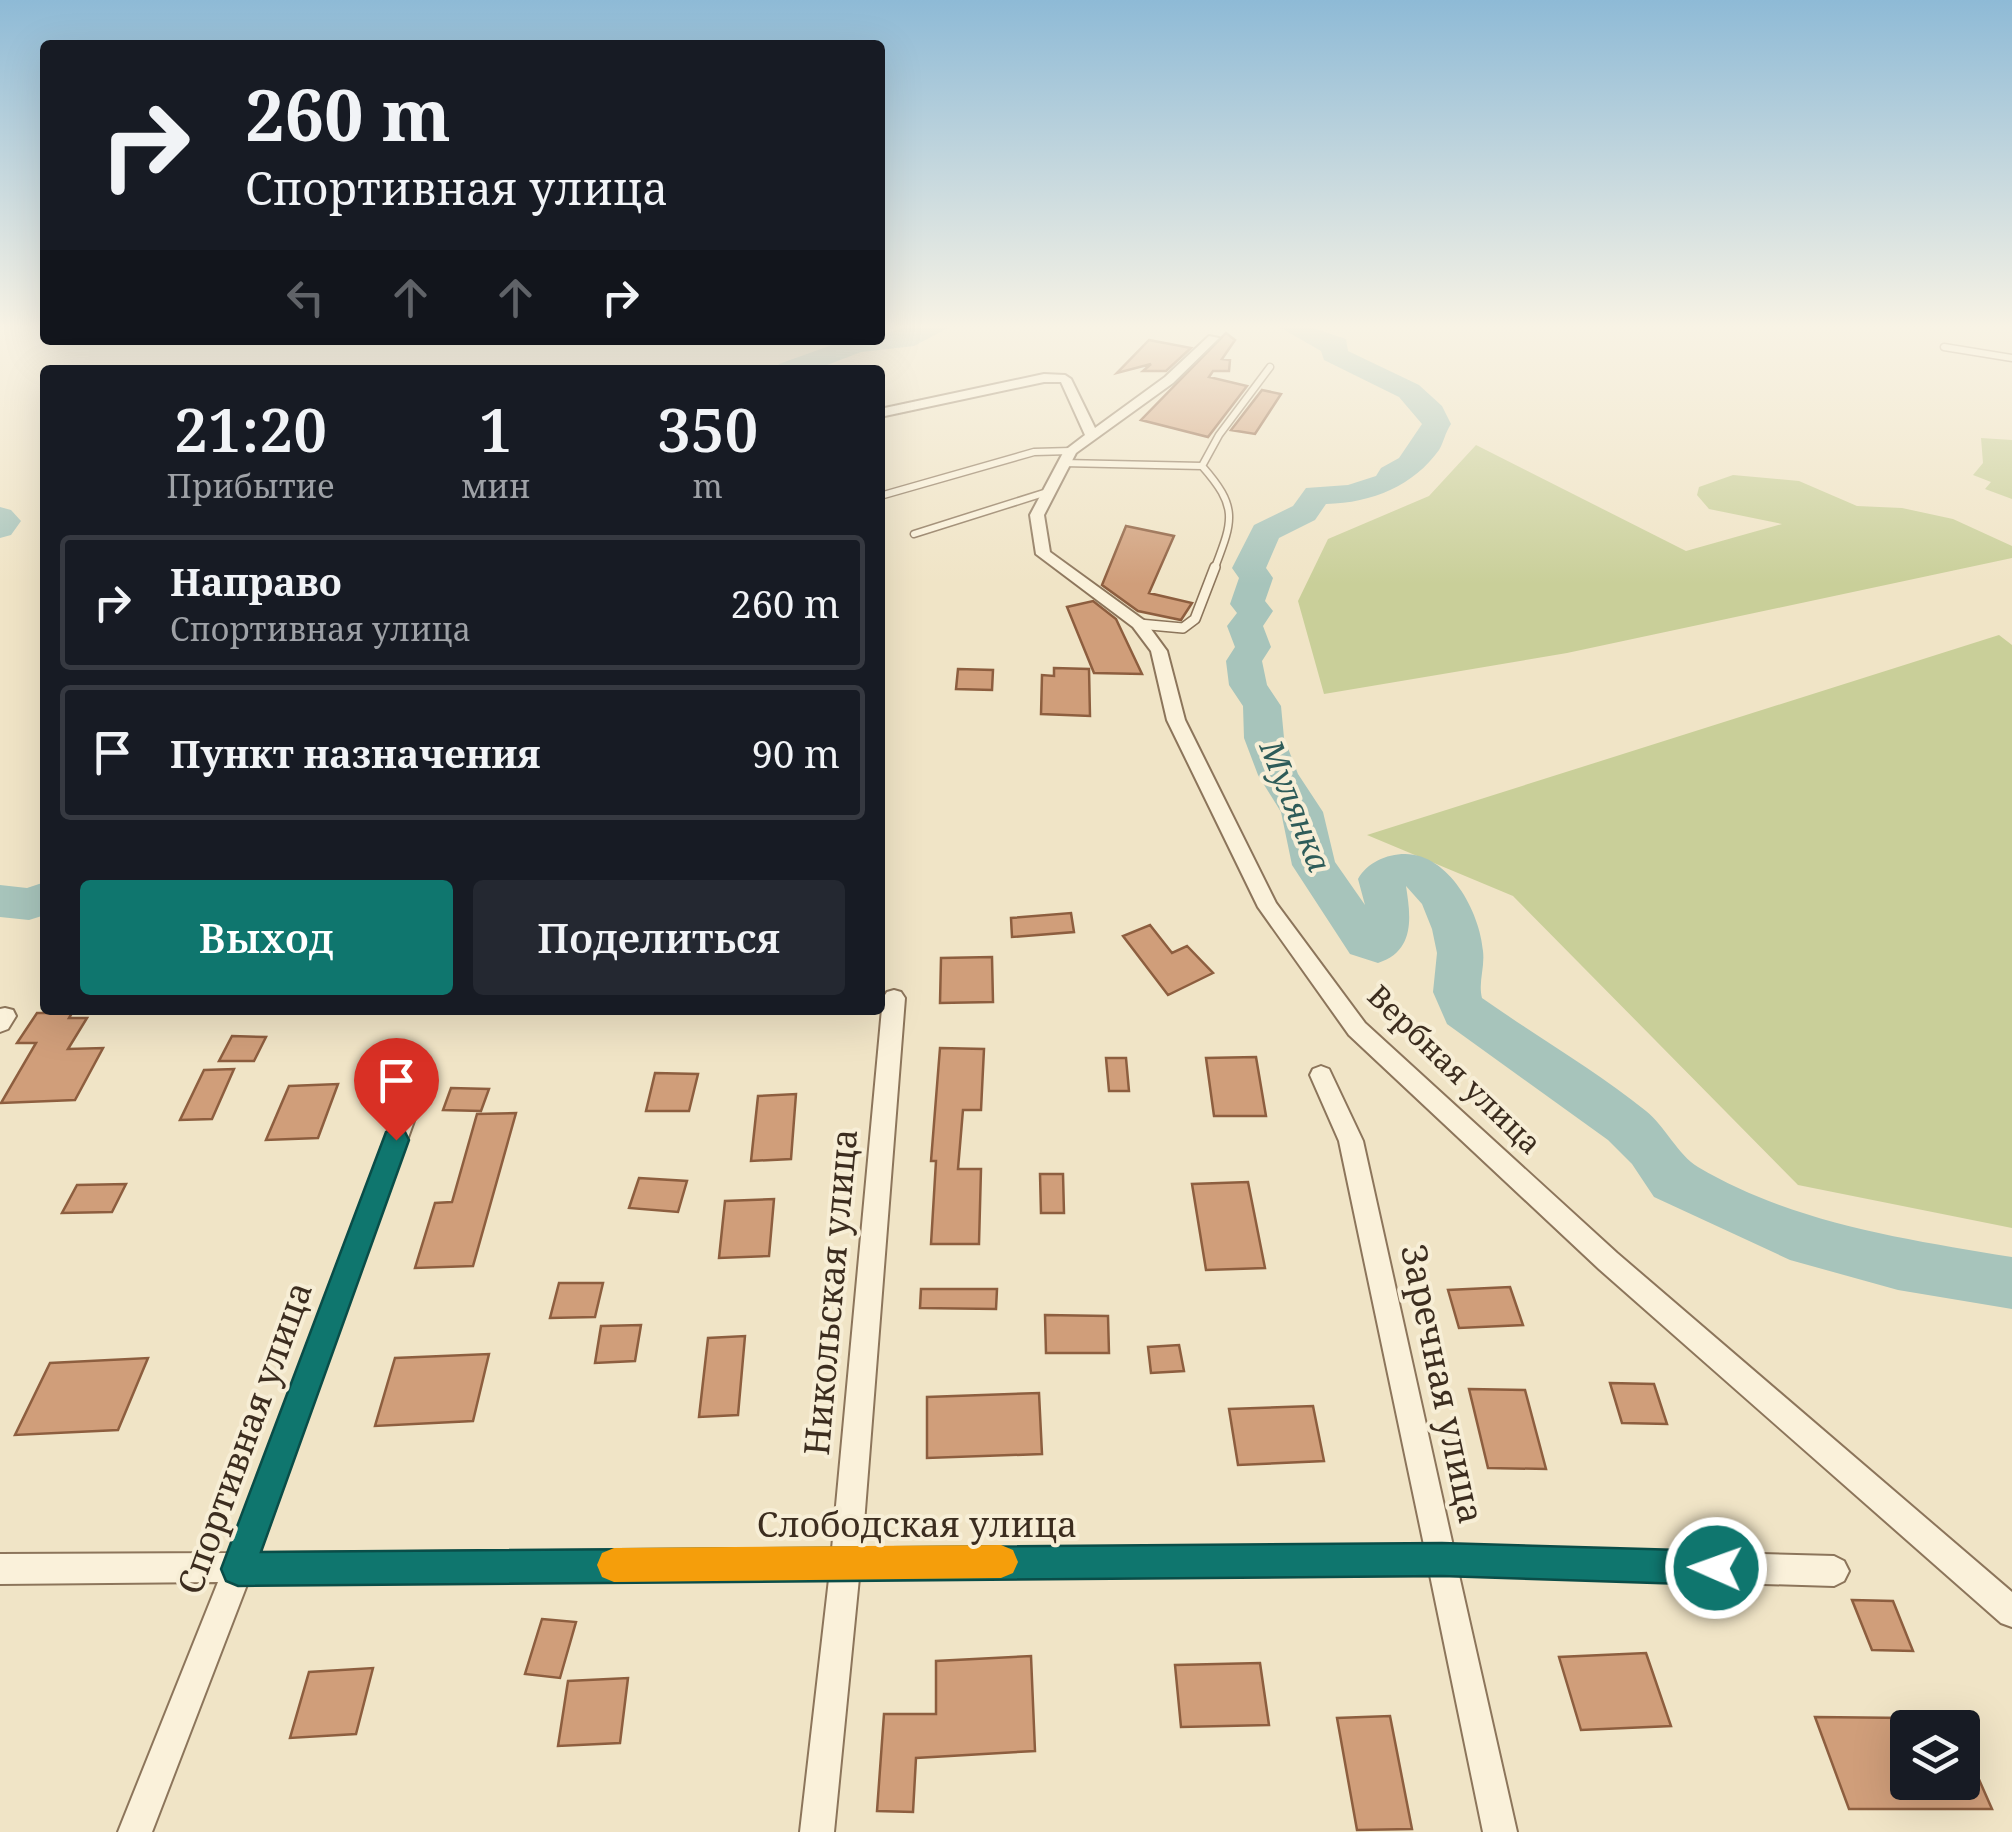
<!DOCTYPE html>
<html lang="ru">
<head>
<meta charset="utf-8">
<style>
	body { margin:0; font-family:"Noto Serif",serif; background:#242831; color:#f1f3f6; height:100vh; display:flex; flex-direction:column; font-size:38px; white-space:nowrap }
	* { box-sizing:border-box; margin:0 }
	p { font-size:32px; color:#9ea1a6 }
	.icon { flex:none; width:55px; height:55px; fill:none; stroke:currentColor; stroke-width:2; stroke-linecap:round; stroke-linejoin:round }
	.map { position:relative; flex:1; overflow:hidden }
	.details { position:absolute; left:40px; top:365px; width:845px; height:650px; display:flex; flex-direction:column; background:#171b24; border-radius:10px; box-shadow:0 10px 40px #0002 }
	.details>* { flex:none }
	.hud { position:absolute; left:40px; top:40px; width:845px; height:305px; border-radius:10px; box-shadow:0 10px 40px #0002; background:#171b24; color:#f1f3f6; overflow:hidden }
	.fabs { position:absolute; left:1890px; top:1710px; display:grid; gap:20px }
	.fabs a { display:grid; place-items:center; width:90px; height:90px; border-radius:10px; background:#171b24; box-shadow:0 10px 40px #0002; font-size:50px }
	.pin { position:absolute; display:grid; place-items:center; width:85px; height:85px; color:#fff; margin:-102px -42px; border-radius:50% 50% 50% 0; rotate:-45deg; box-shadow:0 0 10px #0007 }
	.pin .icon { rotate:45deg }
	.me { position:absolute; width:110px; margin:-55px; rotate:272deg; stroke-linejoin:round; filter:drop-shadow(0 0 8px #0008) }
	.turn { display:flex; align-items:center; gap:35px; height:210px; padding:0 40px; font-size:45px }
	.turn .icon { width:130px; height:130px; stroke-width:2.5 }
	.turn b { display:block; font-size:70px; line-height:85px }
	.lanes { display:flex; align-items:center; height:95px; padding:0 40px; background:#0003; justify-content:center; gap:50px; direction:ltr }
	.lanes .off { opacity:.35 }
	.eta { display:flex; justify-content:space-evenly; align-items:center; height:170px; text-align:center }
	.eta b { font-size:60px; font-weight:600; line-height:70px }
	.primary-button { display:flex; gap:20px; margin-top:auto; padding:20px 40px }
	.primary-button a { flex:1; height:115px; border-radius:10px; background:#0f766e; color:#fff; font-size:40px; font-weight:600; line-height:115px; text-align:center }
	.primary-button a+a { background:#242831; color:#f1f3f6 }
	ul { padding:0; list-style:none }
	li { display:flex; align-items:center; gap:30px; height:135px; margin:0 20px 15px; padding:0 20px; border:5px solid #363941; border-radius:10px }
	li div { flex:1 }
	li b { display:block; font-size:38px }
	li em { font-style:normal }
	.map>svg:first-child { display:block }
</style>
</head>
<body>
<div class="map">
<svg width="2012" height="1832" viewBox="0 0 2012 1832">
	<rect width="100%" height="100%" fill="#f0e4c6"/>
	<path fill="#c9cf99" d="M1981,438L2012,440V499L1985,489L1991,482L1973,475L1983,463Z
		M1476,445L1686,551L1782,524L1709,509L1697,495L1699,487L1733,475L1799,481L1857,506L1902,508L1953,519L2012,546V558L1567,653L1324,694L1298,601L1328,539L1429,496Z
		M1999,635L2012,645V1228L1798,1185L1513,896L1367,835Z"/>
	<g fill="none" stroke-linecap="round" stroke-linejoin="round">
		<path fill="#a7c4bb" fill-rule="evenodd" d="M904,328H948L914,346L861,352L814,370H775L779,364L846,340H880V335Z
			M1281,328H1313L1346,339L1348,351L1419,385L1442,406L1451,424C1445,433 1443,444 1439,450C1414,485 1373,503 1326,504L1315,520L1279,538L1266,568L1273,578L1265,601L1273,611L1263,626L1271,647L1262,661L1267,685L1281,706L1284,738L1298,774L1323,812L1335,862L1365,905L1358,879C1367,863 1386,854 1405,854C1449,854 1480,912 1483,951C1485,968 1478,982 1482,998C1536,1036 1595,1070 1646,1111C1665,1126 1678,1155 1698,1167C1793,1223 1904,1239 2012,1257V1309L1898,1290L1790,1260L1654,1197L1632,1164L1608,1140L1447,1024L1433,992L1437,953L1432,929L1422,904L1406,886C1410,913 1417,951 1378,963L1350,954L1292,865L1281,812L1258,775L1244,738L1243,706L1229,685L1226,661L1235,647L1227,626L1237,613L1230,604L1239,578L1232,568L1254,525L1293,506L1306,488L1348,485L1376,476L1381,468L1399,458L1422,424L1399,397L1324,360L1321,351Z
			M0,507L11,510L21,521L11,535L0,538Z
			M45,882V915L29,920L0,917V885L27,888Z"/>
	</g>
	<path fill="#d09e7a" stroke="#8d5e3f" stroke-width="2.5" d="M1226,333L1235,340L1222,359L1230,360L1229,371H1213L1209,377L1247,386L1208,437L1141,420Z
		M1149,340L1191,348L1166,371H1143L1151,364L1117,373Z
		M1262,390L1281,394L1255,434L1231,430Z
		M1126,526L1174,536L1149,593L1192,603L1181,620L1138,611L1102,585Z
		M1093,601L1116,619L1142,674L1094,673L1067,607Z
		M1054,668L1089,669L1090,716L1041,714L1042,675L1054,676Z
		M958,669L993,670L992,690L956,689Z
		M1071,913L1074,932L1012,937L1011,918Z
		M1150,925L1172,953L1187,946L1213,973L1168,995L1123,936Z
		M992,957L993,1002L940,1003L941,958Z
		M37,1013H72L69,1018H87L68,1049L103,1048L75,1100L1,1103L36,1043H17Z
		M232,1036L266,1037L254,1061H219Z
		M940,1048L984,1049L981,1110H963L958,1169H981L979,1244H931L936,1161H931Z
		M1256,1057L1266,1116H1214L1206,1058Z
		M1106,1058H1126L1129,1091H1109Z
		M234,1069L212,1119L180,1120L204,1070Z
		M655,1073L698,1074L689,1111H646Z
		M338,1084L318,1138L266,1140L289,1086Z
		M451,1088L489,1089L481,1111L443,1110Z
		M796,1094L791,1159L751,1161L758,1096Z
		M516,1113L473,1266L415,1268L435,1203L452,1202L477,1114Z
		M1040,1174H1063L1064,1213H1041Z
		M639,1178L687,1181L678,1212L629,1208Z
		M1248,1182L1265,1268L1206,1270L1192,1184Z
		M126,1184L112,1212L62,1213L77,1185Z
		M774,1199L769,1256L719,1258L725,1201Z
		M559,1283H603L595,1317L550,1318Z
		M1510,1287L1523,1325L1459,1328L1448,1290Z
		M921,1289H997L996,1309L920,1308Z
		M1045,1315L1108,1316L1109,1353H1046Z
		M641,1325L635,1361L595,1363L601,1326Z
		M745,1336L738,1415L699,1417L708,1338Z
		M1179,1345L1184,1371L1151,1373L1148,1347Z
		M489,1354L473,1421L375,1426L395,1358Z
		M148,1358L118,1430L15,1435L50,1363Z
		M1610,1383L1654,1384L1667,1424L1622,1423Z
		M1469,1389L1525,1390L1546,1469L1488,1468Z
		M1039,1393L1042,1454L927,1458V1397Z
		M1313,1406L1324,1461L1238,1465L1229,1409Z
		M1852,1600L1893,1601L1913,1651L1872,1650Z
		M542,1619L576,1622L560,1678L525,1674Z
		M1646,1653L1671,1726L1581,1730L1559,1657Z
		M1031,1656L1035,1751L916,1758L913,1812L877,1811L884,1714H936V1661Z
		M1260,1663L1269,1725L1181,1727L1175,1665Z
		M373,1668L356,1734L290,1738L309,1672Z
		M628,1678L620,1743L558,1746L568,1681Z
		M1390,1716L1412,1829L1357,1830L1337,1718Z
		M1815,1717L1908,1718V1782H1962V1741L1992,1809H1849Z"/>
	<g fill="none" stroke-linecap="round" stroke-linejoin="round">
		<defs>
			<path id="lane-far1" d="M1944,347L2012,358
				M1063,463L1202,466
				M1202,466L1219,435L1270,367
				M1202,466C1239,508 1233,520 1214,570
				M880,496L1034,452L1071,451
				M914,534L1047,492"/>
			<path id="lane" d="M1139,624L1183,628L1195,619L1215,567"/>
			<path id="street" d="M1209,336L1219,338L1173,383L1076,453L1044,515L1050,552L1145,621L1167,651L1185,720L1276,903L1365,1023L1617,1253L2012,1592V1627L2001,1623L1599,1269L1349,1035L1258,907L1167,720L1151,651L1133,627L1036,554L1030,515L1064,451L1085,435L1061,382H1044L880,417V409L1044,374L1065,375L1071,379L1095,428L1165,377Z
				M894,990L901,992L905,998L862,1549L1424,1545L1339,1141L1310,1075L1313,1069L1321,1066L1329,1069L1363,1141L1453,1546L1834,1556L1844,1561L1849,1571L1844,1581L1834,1586L1459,1575L1517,1832H1483L1430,1575L859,1578L834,1832H800L829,1579L248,1582L152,1832H118L218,1582L0,1584V1554L229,1553L414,1062L422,1059L430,1062L433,1068L259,1553L832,1549L883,998L887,992Z
				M5,1008L13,1010L16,1016L8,1029L0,1032V1009Z"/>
		</defs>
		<use href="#lane-far1" stroke="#8c755b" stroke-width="9"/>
		<use href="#lane" stroke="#8c755b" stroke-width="12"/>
		<use href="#street" stroke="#8c755b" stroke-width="4"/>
		<use href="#lane-far1" stroke="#faf1da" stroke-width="6"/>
		<use href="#lane" stroke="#faf1da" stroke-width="9"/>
		<use href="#street" fill="#faf1da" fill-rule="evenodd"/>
	</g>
	<linearGradient id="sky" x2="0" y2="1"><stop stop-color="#8ebad6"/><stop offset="0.56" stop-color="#f8f3e5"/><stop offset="1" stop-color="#f8f3e5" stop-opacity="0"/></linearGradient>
	<rect width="2012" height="584" fill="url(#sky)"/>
	<path fill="#0f766e" stroke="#0a4d48" stroke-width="2.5" d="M396,1128L405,1132L409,1140L261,1552L1442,1543L1716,1551L1728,1556L1733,1568L1728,1580L1716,1585L1442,1576L238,1586L226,1581L221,1569L383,1140L386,1132Z"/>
	<path fill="#f59e0b" d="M1001,1545L1013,1550L1018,1562L1013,1573L1001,1578L614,1582L602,1577L597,1565L602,1553L614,1548Z"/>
	<g text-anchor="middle" stroke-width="8" stroke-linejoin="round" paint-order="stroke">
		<g font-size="30" fill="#3c2d1f" stroke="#f7eed6">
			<text transform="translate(1454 1070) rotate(44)" y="10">Вербная улица</text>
		</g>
		<g font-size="32" font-style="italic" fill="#2e5c59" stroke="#f7eed6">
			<text transform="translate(1295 806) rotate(68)" y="11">Мулянка</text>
		</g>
		<g font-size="35" fill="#3c2d1f" stroke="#f7eed6">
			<text transform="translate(831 1292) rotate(-85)" y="12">Никольская улица</text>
			<text transform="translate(1442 1384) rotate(78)" y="12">Заречная улица</text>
			<text transform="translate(245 1438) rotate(-70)" y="12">Спортивная улица</text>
			<text x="917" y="1537">Слободская улица</text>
		</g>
	</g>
</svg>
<div class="fabs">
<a><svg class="icon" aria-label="layers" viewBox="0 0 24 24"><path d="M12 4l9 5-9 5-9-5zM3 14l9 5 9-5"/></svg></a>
</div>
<div class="pin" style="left:396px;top:1140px;background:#d93025"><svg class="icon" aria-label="arrive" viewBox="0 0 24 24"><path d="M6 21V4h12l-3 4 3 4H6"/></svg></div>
<svg class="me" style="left:1716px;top:1568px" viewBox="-20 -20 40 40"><circle r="17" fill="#0f766e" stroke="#fff" stroke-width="3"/><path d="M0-11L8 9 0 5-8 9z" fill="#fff"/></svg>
<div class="hud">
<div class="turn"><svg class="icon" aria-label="right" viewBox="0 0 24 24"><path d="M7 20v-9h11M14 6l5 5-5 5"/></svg><div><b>260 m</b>Спортивная улица</div></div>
<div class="lanes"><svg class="icon off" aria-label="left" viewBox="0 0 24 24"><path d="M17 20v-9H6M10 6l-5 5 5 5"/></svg><svg class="icon off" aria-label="ahead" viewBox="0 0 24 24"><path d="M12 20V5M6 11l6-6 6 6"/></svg><svg class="icon off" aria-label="ahead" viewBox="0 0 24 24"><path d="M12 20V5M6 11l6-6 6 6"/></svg><svg class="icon" aria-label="right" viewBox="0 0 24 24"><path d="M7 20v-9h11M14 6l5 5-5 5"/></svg></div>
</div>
<section class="details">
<div class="eta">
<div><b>21:20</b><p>Прибытие</p></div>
<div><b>1</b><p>мин</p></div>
<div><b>350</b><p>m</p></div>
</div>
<ul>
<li><svg class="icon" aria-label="right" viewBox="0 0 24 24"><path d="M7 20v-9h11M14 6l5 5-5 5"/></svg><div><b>Направо</b><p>Спортивная улица</p></div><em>260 m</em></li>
<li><svg class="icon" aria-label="arrive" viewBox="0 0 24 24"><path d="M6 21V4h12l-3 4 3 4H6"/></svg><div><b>Пункт назначения</b></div><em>90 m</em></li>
</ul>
<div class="primary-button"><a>Выход</a><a>Поделиться</a></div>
</section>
</div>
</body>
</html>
